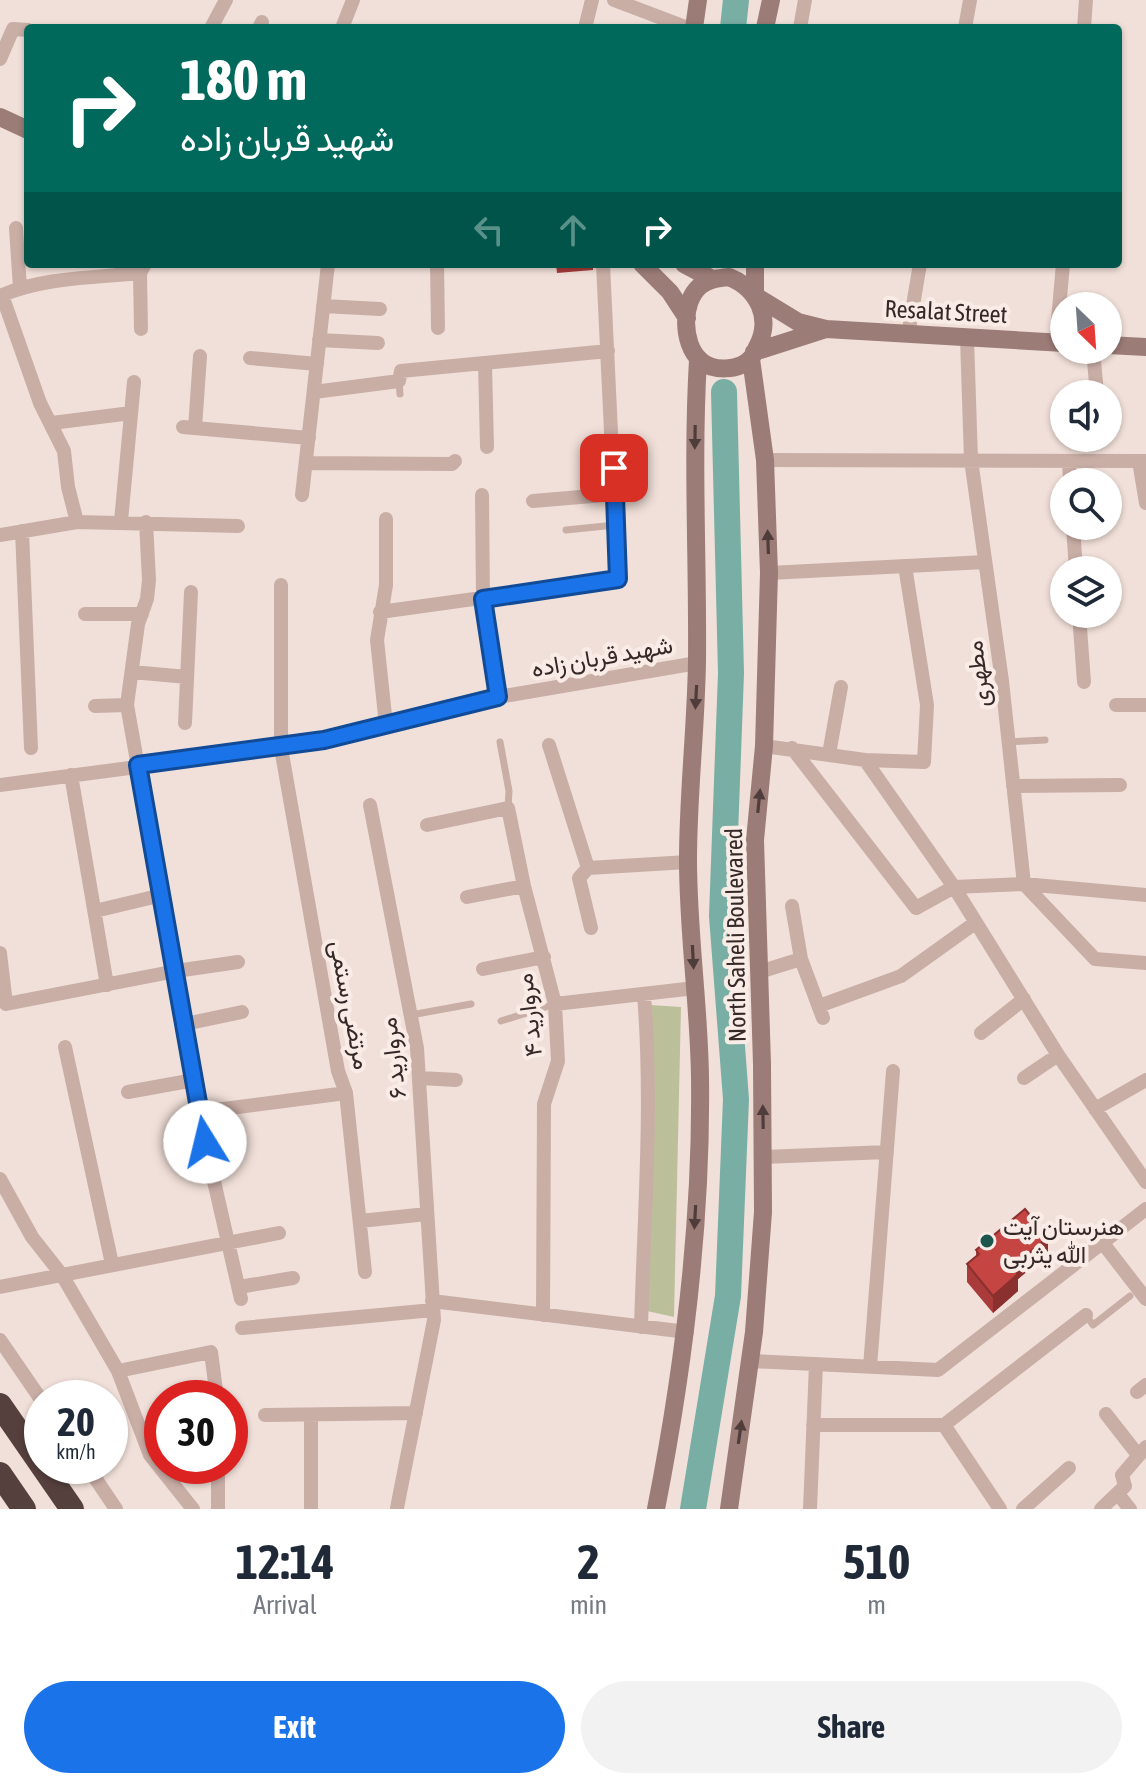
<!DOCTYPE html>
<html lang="en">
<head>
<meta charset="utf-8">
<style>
	body { margin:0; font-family:"Asap Condensed",Vazirmatn,sans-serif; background:#f2f2f3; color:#1f2937; height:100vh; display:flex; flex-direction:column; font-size:30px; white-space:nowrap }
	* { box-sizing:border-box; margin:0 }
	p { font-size:26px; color:#747a83 }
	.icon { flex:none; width:44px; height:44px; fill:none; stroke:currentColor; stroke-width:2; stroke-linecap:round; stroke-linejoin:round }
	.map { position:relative; height:1509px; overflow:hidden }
	.panel { display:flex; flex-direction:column; background:#fff; flex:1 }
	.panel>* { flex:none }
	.top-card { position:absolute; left:24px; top:24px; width:1098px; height:244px; border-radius:8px; box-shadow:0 2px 6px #0004; background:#00695c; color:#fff; overflow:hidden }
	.needle { width:52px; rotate:155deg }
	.tools { position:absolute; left:1050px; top:292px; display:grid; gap:16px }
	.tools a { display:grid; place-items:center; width:72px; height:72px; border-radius:50%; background:#fff; box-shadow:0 2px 6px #0004; font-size:40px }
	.speed { position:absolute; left:24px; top:1380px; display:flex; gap:16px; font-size:40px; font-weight:700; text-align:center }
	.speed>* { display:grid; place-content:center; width:104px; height:104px; border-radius:50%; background:#fff; box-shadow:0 2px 6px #0004; line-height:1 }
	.speed small { font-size:20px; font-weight:400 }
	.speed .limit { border:12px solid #d22; background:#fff; color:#111 }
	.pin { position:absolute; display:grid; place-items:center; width:68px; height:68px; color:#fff; margin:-34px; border-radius:16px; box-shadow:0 4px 12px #0006 }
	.me { position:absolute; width:88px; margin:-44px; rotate:351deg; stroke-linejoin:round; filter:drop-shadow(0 0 6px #0008) }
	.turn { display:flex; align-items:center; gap:28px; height:168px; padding:0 24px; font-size:36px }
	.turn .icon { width:104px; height:104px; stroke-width:2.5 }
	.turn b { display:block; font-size:56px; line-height:68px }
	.lanes { display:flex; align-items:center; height:76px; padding:0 24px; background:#0003; justify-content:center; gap:40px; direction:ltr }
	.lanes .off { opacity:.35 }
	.eta { display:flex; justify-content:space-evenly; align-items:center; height:136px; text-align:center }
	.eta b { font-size:48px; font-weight:700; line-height:56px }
	.cta { display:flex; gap:16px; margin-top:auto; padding:16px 24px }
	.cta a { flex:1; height:92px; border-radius:48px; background:#1a73e8; color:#fff; font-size:32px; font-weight:700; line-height:92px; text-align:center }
	.cta a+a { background:#f2f2f3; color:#1f2937 }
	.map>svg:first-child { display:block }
</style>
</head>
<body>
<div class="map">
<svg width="1146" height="1509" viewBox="0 0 1146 1509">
	<rect width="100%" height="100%" fill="#f1e0d9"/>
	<path fill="#bcc09a" d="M651,1005L681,1007L674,1317L647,1311Z"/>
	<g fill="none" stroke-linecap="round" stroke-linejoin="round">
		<path stroke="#79aea4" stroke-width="26" d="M733,28L736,0
			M693,1509L728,1296L736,1099L722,916L731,673L724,392"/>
		<path stroke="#c9aea6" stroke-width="7" d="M399,381L400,394
			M1108,512H1112
			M566,530L615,525
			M500,742L509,791L508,808
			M1008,742L1045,740
			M411,1015L471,1004
			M501,1021L555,1004
			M1086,1315L1093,1325L1130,1296"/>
		<path stroke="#c9aea6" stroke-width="14" d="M614,0L688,28
			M211,28L226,0
			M259,28L262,22
			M342,28L353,0
			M585,28L592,0
			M800,28L805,0
			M965,28L970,0
			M1084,28L1086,0
			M0,59L13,29L28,30
			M16,228L20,288
			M437,264L438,328
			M2,295L40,403L64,451L68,487L77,522
			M0,296C43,277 94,278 140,273
			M323,306L380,309
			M141,329L140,273L145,264
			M908,335L920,264
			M967,338L971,460L1002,681L1024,884L1095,959L1146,963
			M319,340L378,343
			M1056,342L1063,264
			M1093,350L1097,394
			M250,358L317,364
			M485,363L487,447
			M314,392L399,381L401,371L608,351
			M52,423L131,413
			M183,427L309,438
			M195,428L200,356
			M765,460L1146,461
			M1069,461L1070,482
			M1139,461L1146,503
			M306,463L452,464L455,461
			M302,495L328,264
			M482,495L483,599L498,697
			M533,501L616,494
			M386,519V585L377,640L386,725
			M121,521L134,382
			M146,522L149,580L147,599L138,624L127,705L205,1142L241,1299
			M1073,526L1076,570
			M22,531L31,748
			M0,535L77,522L238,526
			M769,573L985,562
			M281,585V748L338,1071L346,1093L365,1272
			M380,612L618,579L603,264
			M85,614H142
			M1079,614L1084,682
			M132,672L187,677
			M1116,705H1146
			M95,706L127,705
			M185,723L191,592
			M549,745L588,868L579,878L591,928
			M764,746L865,760L924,762L927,705L905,566
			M792,748L916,908L954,887L1024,884L1146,895
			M829,754L841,687
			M865,760L954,887L1058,1055L1146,1182
			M71,775L107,985
			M0,785L281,748L324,740L498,697L697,663
			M1013,786L1120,785
			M370,805L417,1048L434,1320L397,1508
			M427,825L508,808L524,886L555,1004L558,1061L544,1104L543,1315
			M588,868L688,862
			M467,897L524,886
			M792,906L801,959
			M95,911L162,895
			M0,953L6,1004L176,971L238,962
			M483,969L544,957
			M759,972L801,959L823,1018
			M555,1004L695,988
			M819,1006L901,976L975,923
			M185,1024L242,1012
			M981,1033L1024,999
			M65,1047L112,1264
			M420,1078L456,1080
			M1024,1078L1058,1055
			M128,1092L194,1080
			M1095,1109L1146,1080
			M200,1112L346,1093
			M764,1157L887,1152
			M0,1179L32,1237L62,1275L118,1371L150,1455L193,1509
			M360,1221L427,1214
			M1102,1242L1146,1299
			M0,1287L279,1233
			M239,1287L293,1278
			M432,1301L687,1332
			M641,1327C644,1217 653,1105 644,995
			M242,1328L433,1310
			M0,1340L42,1401
			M751,1361L938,1370L1146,1209
			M870,1367L893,1071
			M118,1371L211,1352L217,1398
			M1137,1392L1146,1385
			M1106,1414L1138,1455
			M265,1415L416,1413
			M311,1415V1509
			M813,1425H944L1086,1315
			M944,1425L1000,1509
			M87,1466L116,1509
			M1118,1494L1130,1509
			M218,1509V1466
			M810,1509L816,1364
			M1023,1509L1069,1468
			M1101,1509L1125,1486L1122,1475L1146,1447"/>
		<path stroke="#9c7c77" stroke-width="18" d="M694,28L698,0
			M765,28L771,0
			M0,117L28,130
			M642,264L670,292L687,318
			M684,264L712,279
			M729,277C757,288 773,318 757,347C755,351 754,355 751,358C740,371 712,372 700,360C682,344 681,302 700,286C709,279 718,278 729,277Z
			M755,294V264
			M757,297L798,322L826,329L1064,343
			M1108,345L1146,347
			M754,352L823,330
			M656,1509C684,1367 702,1223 700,1077C699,1005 688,933 688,860C688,794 696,728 697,661C698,561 692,460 698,360
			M729,1509L754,1332L763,1212L762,1064L755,840L764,746L769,573L765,460L751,359"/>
		<path stroke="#56403e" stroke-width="24" d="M0,1405L72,1509
			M0,1474L24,1509"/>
	</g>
	<path fill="#a93b3a" d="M556,264H593V270L557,273Z
		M976,1250L1048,1254L1018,1279V1291L993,1313L967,1282V1264L976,1257Z"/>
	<path fill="#8a302f" d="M1048,1237V1254L1018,1279V1291L993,1313V1296L1012,1267Z"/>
	<path fill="#c54543" stroke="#8a302f" stroke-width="2" d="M1025,1209L1048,1237L1012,1267L1018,1274L993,1296L967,1264L979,1254L976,1250Z"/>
	<defs><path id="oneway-solid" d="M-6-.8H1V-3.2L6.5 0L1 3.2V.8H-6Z" transform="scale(2)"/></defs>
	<g fill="#4f3d3b">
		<use href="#oneway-solid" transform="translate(695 437) rotate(91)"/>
		<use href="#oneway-solid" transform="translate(768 542) rotate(-92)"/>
		<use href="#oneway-solid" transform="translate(696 697) rotate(93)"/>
		<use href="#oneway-solid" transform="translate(759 801) rotate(-84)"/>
		<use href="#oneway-solid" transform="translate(693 957) rotate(87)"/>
		<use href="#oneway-solid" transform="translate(763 1117) rotate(-91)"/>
		<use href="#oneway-solid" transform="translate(695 1217) rotate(93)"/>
		<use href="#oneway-solid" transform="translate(740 1432) rotate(-82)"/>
	</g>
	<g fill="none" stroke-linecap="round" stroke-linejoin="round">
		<defs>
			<path id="route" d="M205,1142L138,765L324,740L498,697L483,599L618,579L614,468"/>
		</defs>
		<use href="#route" stroke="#114b97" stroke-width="20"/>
		<use href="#route" stroke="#1a73e8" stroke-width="14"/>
	</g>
	<circle fill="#1d564c" stroke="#f9ece6" stroke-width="3" cx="987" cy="1241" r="8"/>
	<g text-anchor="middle" stroke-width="8" stroke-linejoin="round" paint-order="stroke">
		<g font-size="24" fill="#352827" stroke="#f9ece6">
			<text transform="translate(946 312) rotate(3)" y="8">Resalat Street</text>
			<text transform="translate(602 657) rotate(-10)" y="8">شهید قربان زاده</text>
			<text transform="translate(978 674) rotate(-97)" y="8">مطهری</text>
			<text transform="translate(736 935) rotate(-91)" y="8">North Saheli Boulevared</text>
			<text transform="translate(350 1005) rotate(79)" y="8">مرتضی رستمی</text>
			<text transform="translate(529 1015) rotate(-97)" y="8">مروارید ۴</text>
			<text transform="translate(393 1058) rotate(-97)" y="8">مروارید ۶</text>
		</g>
		<g font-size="24" fill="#352827" stroke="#f9ece6" text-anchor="start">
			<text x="1003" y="1235">هنرستان آیت<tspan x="1003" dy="28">الله یثربی</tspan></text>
		</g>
	</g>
</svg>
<div class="tools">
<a><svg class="needle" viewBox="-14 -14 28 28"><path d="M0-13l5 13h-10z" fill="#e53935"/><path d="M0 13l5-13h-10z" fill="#747a83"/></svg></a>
<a><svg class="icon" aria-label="sound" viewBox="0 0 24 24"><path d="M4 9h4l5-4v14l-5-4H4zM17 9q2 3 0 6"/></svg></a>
<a><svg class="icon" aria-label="search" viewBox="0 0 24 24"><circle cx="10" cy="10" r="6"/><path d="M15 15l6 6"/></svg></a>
<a><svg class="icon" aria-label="layers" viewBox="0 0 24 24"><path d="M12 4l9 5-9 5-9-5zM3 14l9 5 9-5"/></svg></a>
</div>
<div class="speed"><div>20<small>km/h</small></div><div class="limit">30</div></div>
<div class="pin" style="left:614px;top:468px;background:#d93025"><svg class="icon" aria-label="arrive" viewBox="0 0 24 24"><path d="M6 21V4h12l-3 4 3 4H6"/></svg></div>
<svg class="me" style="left:205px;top:1142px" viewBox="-20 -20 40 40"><circle r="19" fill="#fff"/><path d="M0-13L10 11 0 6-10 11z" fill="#1a73e8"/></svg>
<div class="top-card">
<div class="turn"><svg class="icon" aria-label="right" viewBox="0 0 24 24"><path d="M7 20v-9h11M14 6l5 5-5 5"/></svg><div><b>180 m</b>شهید قربان زاده</div></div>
<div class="lanes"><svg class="icon off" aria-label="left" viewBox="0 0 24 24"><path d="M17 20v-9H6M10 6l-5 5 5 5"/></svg><svg class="icon off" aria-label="ahead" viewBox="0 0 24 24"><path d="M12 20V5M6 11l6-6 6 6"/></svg><svg class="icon" aria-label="right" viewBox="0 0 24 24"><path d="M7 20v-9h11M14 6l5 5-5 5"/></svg></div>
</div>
</div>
<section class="panel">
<div class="eta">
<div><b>12:14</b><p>Arrival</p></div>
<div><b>2</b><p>min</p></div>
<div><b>510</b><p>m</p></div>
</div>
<div class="cta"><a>Exit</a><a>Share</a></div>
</section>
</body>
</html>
